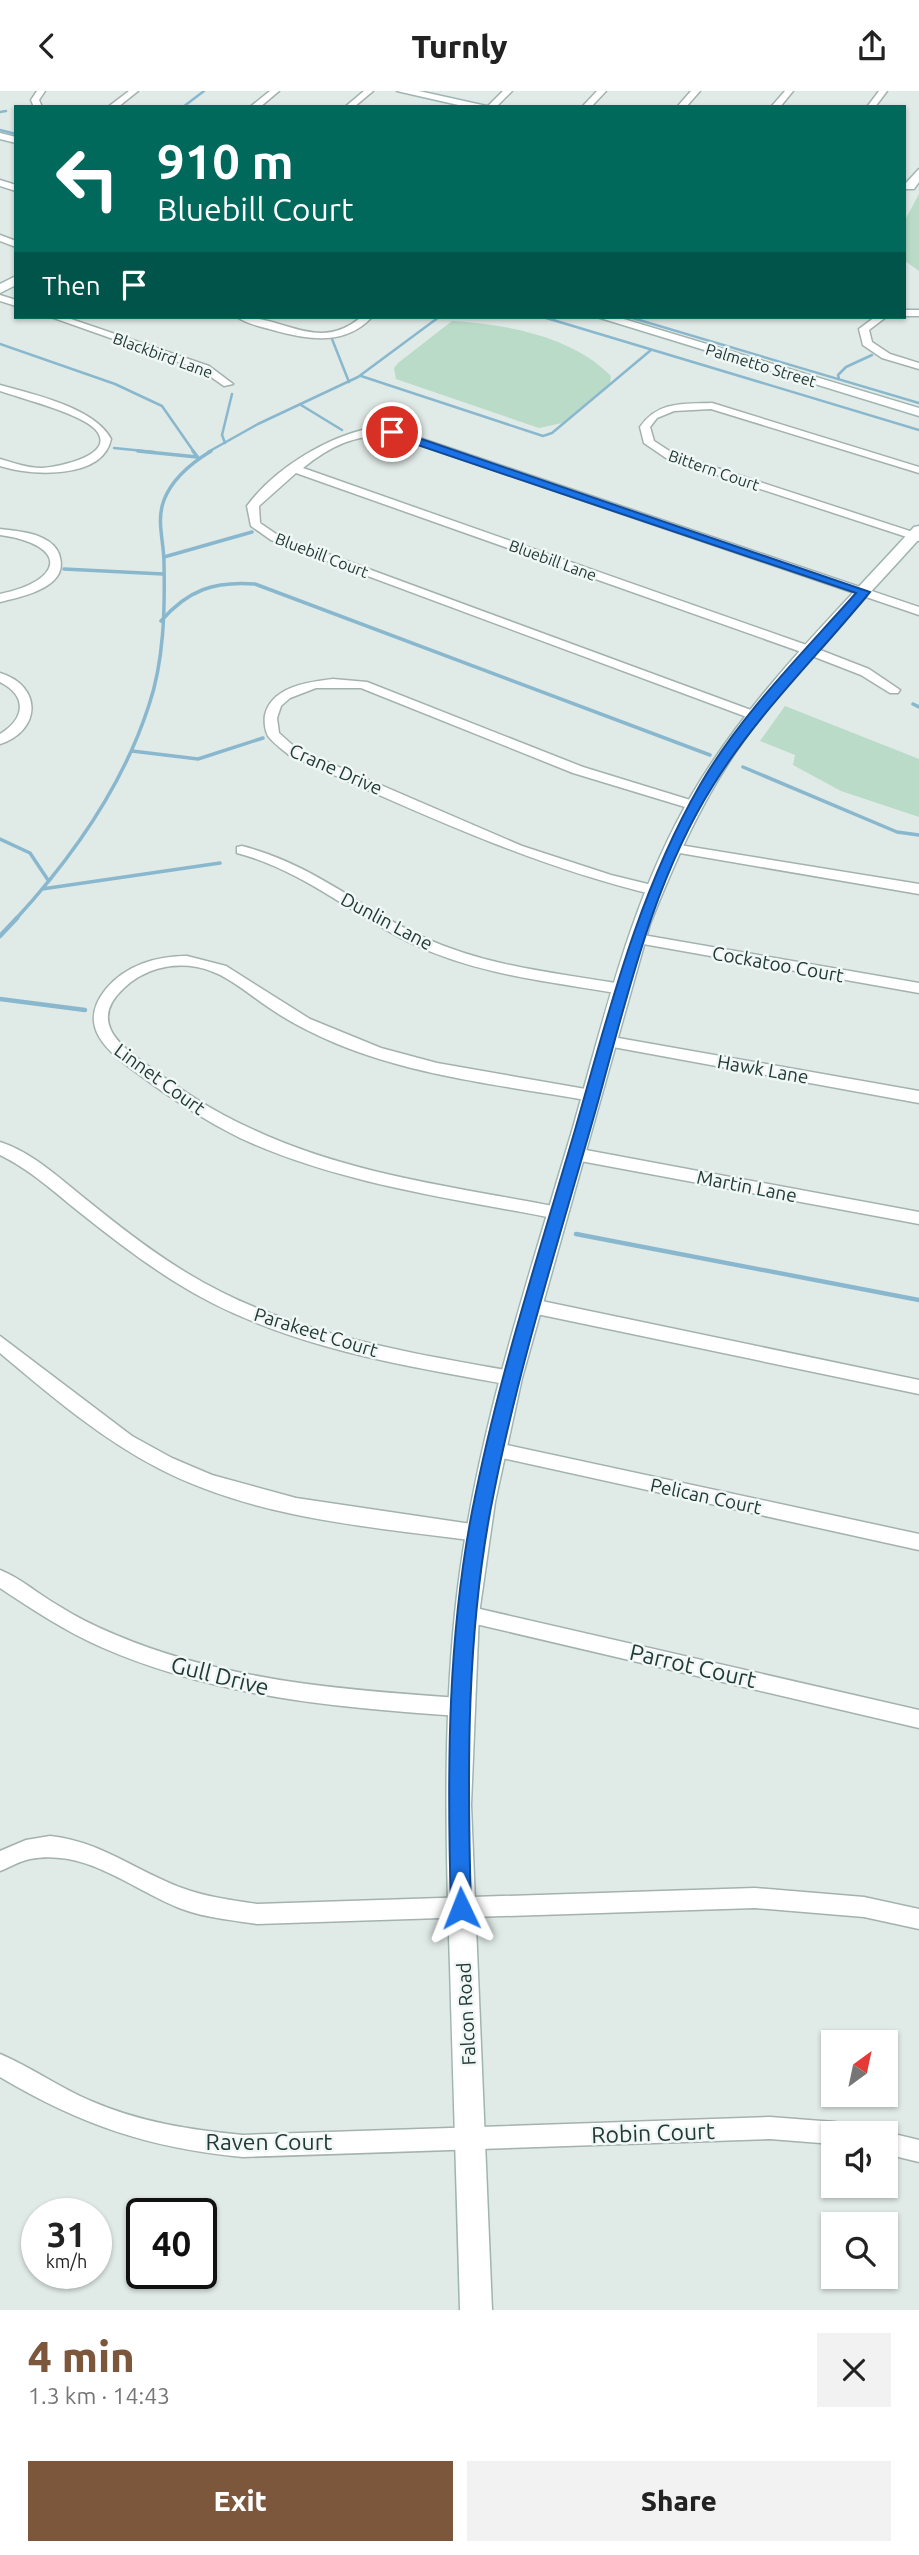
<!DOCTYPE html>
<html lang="en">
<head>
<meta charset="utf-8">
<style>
	body { margin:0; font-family:Ubuntu,sans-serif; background:#f2f2f2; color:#222; height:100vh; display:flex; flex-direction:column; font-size:26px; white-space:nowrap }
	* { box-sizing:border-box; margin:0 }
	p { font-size:23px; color:#767676 }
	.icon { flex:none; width:38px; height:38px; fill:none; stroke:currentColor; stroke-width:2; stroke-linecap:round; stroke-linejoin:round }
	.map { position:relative; height:2219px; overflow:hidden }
	.panel { display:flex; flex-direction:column; background:#fff; flex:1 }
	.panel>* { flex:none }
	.banner { position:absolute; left:14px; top:14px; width:892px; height:214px; border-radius:0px; box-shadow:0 2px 5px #0004; background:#00695c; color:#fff; overflow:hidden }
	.needle { width:46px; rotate:33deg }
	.buttons { position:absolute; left:821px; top:1939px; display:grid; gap:14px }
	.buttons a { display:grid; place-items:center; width:77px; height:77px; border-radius:0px; background:#fff; box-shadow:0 2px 5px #0004; font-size:35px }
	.speed { position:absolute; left:21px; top:2107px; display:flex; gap:14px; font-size:35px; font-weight:700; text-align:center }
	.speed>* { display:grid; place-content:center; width:91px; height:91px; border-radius:50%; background:#fff; box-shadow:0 2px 5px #0004; line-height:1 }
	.speed small { font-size:18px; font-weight:400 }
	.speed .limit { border:4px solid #111; border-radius:10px; background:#fff; color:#111 }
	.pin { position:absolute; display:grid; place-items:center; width:60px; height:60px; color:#fff; margin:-30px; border:4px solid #fff; border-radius:50%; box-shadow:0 2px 7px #0007 }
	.me { position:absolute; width:77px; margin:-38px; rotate:358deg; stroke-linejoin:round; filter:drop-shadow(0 0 5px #0008) }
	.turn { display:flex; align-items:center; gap:24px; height:147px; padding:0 28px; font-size:32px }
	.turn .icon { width:91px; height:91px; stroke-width:2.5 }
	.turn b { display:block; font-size:49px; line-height:60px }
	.then { display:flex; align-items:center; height:66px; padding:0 28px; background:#0003; gap:14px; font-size:26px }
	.round { display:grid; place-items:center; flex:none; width:74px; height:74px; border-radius:0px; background:#f2f2f2 }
	.headline { display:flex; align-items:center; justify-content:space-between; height:119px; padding:0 28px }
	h1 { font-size:42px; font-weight:800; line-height:52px; color:#7d573c }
	.cta { display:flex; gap:14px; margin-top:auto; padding:14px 28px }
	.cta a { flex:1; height:80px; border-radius:0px; background:#7d573c; color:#fff; font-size:28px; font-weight:800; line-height:80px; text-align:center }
	.cta a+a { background:#f2f2f2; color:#222 }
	header { display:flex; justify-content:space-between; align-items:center; height:91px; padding:0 28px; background:#fff; font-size:32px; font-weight:800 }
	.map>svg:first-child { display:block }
</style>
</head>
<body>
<header><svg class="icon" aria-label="back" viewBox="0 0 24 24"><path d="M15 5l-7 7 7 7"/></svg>Turnly<svg class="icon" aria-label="share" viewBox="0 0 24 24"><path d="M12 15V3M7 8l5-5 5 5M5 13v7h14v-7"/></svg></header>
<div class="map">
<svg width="919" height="2219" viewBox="0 0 919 2219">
	<rect width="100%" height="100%" fill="#e0eae7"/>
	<path fill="#b9dbc8" d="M919,103V180L905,170V129Z
		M452,230C505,233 572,245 611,285L610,292L562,332L539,337L396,288L394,277L398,272Z
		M785,615L919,668V726L841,700L793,674L795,664L760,650Z"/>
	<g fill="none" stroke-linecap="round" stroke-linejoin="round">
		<path stroke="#89b8ce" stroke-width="2.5" d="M183,16L204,0
			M0,21L6,20
			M0,39L16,43
			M543,226L919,339
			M629,226L919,312
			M332,248L349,291
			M0,253L115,293L162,315L194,361
			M361,285L543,345L552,342L651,259
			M839,288L838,284L846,276L872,264
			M301,314L342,339
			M225,352L222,344L232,303
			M114,357L154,361
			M208,361L258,333L358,286L439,226"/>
		<path stroke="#89b8ce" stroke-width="3.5" d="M138,360L197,366
			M193,360L199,368
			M164,466L252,441
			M64,478L163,483
			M161,530C188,499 214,490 255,493L710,664
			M913,613L919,616
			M132,660L198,668L263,647
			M743,676L897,741L919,744
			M0,748L30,762L48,789
			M42,798L220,772
			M15,829C73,766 123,695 149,614C164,570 165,518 164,472C164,450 156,430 164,409C172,388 193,371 211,360"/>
		<path stroke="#89b8ce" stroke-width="4.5" d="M0,845L17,827
			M0,908L85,919
			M576,1143L919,1209"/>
		<defs>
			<path id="street" d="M37,0H45L39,9L42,16H34L31,9Z
				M129,0H138L118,16H108Z
				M270,0H279L260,16H250Z
				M364,0H373L354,16H345Z
				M503,0H512L496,16H487Z
				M597,0H606L591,16H582Z
				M691,0H700L686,16H677Z
				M785,0H793L780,16H771Z
				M879,0H887L875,16H867Z
				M0,89L16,94V100L0,95Z
				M0,144L16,150V156L0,150Z
				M0,204L16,209V215L0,210Z
				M905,219H919V225H905Z
				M51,226H65L209,275L233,293L224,295L201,279Z
				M237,226C282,224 319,263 361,226H372C345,255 308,249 273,239C262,236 247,233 237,226Z
				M875,226H886L869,239L872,251L890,263L919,272V278L882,267L863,254L859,238Z
				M0,294C33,303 95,317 111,348C103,389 30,385 0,375V368C14,372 27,377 42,377C58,376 119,364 95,338C79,322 23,308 0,300Z
				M712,312L919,376V382L711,318L674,320L657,327L650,336L654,350L674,363L919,443V450L666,367L644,352L640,336C658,310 683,313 712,312Z
				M372,337L396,339L919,516V524L391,344C356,343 330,355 303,377L815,557L869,578L900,599L898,602H890L861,584L807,563L296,382L259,415L260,432L279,445L759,622L761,625L755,629L271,449L251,435L247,415C274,378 328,345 372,337Z
				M0,438C16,440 34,441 48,450C54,454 59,460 60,467C68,497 20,506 0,511V503C64,490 70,454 0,444Z
				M0,582C43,595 41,640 0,653V643C25,628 28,605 0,591Z
				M333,588L367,591L583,676L700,712V718L695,719L573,682L361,597H316L290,607L281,615L277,627L279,642L297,658L522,755L611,784L660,796L662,799L660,802L655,804C526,773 409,717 289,664C282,658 273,652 268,645C265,640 264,630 265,624C272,595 309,591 333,588Z
				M673,753L919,793V803L668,760V754Z
				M242,755C315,774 358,816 423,846C485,875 556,882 622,893L629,898L622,903C553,891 478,884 413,853C352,824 305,780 237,762V756Z
				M637,843L919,892V902L632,851L630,848Z
				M187,865L226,875L310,928L381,957L437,972L597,1000L600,1004L592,1010C506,995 417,986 335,952C314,943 293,933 274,920C250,905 226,881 197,876C170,871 143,879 124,897C90,928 116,952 144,972C178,997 213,1021 252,1038C347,1083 455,1096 558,1116L564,1118L566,1122L564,1126L558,1128C451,1107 340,1093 240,1047C204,1029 170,1007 137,982C107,960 76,935 106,898C126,874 157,865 187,865Z
				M607,945L919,1000V1012L602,954L600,950Z
				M0,1051C34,1062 60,1088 88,1110C120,1136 152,1161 187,1182C285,1242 400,1260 511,1280L517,1282L519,1287L517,1292L511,1294C395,1273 273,1254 172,1189C139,1168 108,1144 78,1120C52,1099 29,1078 0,1064Z
				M575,1057L919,1121V1133L575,1069L567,1063Z
				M532,1208L919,1289V1303L532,1222L526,1220L524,1215L526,1210Z
				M0,1245L132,1345L172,1367L212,1384L296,1407L478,1434L484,1436L487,1442L484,1448L478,1450C371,1436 256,1428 158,1377C100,1347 50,1304 0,1262Z
				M493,1351L919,1443V1459L493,1365L487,1363L484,1358L487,1353Z
				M0,1479C21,1487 39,1504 59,1515C76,1526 97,1536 116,1544C225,1590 343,1599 460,1607L467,1610L470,1616L467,1622L460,1625C338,1617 215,1606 101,1556C65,1540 33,1519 0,1497Z
				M467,1515L919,1619V1637L467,1531L460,1529L458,1523L460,1517Z
				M50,1745C100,1750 136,1780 182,1797C206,1806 232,1809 257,1813L755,1797L864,1806L919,1818V1838L864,1826L755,1817L257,1833C232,1829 206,1827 182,1818C132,1799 87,1757 30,1768C20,1770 10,1776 0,1780V1760L26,1749Z
				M0,1963C31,1976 60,1997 91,2010C139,2031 191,2039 243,2044L770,2026L835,2031L843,2034L846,2042H833V2053L770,2048L243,2066C149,2057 81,2034 0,1986Z
				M886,2041L919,2049V2071L886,2063V2042H883Z"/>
			<path id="secondary" d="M397,0H419L491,16H467Z
				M0,42L16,46V52L0,48Z
				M919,78V91L914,98H906V92Z
				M16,185V194L0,202V193Z
				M597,226H617L919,317V325Z
				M919,435V448C857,518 788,584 735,662C699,715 674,773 650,833L522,1287L495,1411L479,1523L471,1714L492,2219H460C457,2104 453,1990 450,1875C446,1758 443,1639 455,1522C472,1357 525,1198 572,1040C605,924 632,804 694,700C753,601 837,521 914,436Z"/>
		</defs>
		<use href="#street" stroke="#a3b2af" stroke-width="3"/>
		<use href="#secondary" stroke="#9fb5b1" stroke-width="3"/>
		<use href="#street" fill="#fff" fill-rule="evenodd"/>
		<use href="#secondary" fill="#fff" fill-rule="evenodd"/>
	</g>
	<path fill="#1a73e8" stroke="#114b97" stroke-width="2" d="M392,338L870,501C818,565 758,622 714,693C652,791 627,907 596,1018C560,1145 520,1271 494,1401C466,1537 467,1679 471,1817L468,1824L461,1827L454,1824L451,1817C447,1679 447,1537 476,1401C501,1278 540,1159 575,1039C609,920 638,802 700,694C741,623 802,563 856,502L388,344L386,341Z"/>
	<g text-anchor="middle" stroke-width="5" stroke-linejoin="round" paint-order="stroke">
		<g font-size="16" fill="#213a37" stroke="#f0f7f5">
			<text transform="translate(163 264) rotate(20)" y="6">Blackbird Lane</text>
			<text transform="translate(761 274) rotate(17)" y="6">Palmetto Street</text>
			<text transform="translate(714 379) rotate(19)" y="6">Bittern Court</text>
			<text transform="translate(322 464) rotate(21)" y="6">Bluebill Court</text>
			<text transform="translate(553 469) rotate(20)" y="6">Bluebill Lane</text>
		</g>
		<g font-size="19" fill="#213a37" stroke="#f0f7f5">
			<text transform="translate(336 678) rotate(24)" y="7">Crane Drive</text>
			<text transform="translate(387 830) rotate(28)" y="7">Dunlin Lane</text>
			<text transform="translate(778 873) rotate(10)" y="7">Cockatoo Court</text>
			<text transform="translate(763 978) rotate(10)" y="7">Hawk Lane</text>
			<text transform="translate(160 988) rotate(36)" y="7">Linnet Court</text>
			<text transform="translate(747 1095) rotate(11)" y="7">Martin Lane</text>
			<text transform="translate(316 1241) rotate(17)" y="7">Parakeet Court</text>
			<text transform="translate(706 1405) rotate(12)" y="7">Pelican Court</text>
			<text transform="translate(466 1923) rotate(-93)" y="7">Falcon Road</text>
		</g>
		<g font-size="23" fill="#213a37" stroke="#f0f7f5">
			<text transform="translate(693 1575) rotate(13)" y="8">Parrot Court</text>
			<text transform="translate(220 1585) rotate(14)" y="8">Gull Drive</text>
			<text transform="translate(653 2042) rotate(-2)" y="8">Robin Court</text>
			<text x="269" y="2059">Raven Court</text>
		</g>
	</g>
</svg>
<div class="buttons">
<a><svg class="needle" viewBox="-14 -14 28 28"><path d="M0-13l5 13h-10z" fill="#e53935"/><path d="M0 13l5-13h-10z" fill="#767676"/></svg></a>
<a><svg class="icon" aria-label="sound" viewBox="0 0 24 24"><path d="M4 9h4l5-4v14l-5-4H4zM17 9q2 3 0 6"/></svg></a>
<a><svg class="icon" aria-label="search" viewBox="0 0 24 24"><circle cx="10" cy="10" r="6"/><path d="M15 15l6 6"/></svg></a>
</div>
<div class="speed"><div>31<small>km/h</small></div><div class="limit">40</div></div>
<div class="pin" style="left:392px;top:341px;background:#d93025"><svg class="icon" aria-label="arrive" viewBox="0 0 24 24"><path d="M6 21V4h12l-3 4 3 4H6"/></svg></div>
<svg class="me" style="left:461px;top:1817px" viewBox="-20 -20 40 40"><path d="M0-17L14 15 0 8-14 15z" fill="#1a73e8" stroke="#fff" stroke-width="4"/></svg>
<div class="banner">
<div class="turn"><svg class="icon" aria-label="left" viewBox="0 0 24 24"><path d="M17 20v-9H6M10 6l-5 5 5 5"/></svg><div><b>910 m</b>Bluebill Court</div></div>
<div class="then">Then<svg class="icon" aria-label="arrive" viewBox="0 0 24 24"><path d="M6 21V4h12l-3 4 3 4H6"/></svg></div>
</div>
</div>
<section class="panel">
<div class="headline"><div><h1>4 min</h1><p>1.3 km · 14:43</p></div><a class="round"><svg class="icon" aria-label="close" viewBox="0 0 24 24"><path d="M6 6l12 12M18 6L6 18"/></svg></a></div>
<div class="cta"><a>Exit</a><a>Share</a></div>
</section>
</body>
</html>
